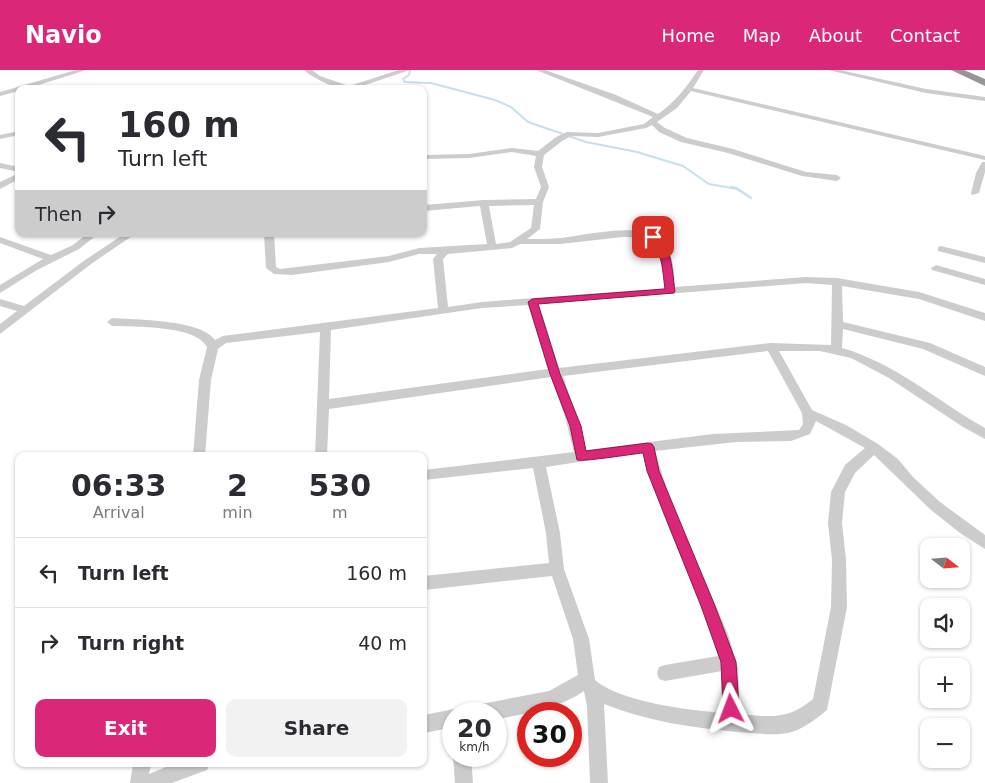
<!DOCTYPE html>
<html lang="en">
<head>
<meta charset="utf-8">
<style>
	body { margin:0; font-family:"DejaVu Sans",sans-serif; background:#f2f2f3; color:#2b2b33; height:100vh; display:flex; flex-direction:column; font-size:19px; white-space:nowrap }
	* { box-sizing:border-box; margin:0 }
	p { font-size:16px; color:#7c7c81 }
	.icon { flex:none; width:28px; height:28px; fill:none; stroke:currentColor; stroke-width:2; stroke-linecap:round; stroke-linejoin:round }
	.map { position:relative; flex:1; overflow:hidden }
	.drawer { position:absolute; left:15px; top:382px; width:412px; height:315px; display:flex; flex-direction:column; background:#fff; border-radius:10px; box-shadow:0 1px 4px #0004 }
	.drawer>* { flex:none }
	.top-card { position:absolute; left:15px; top:15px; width:412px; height:152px; border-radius:10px; box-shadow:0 1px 4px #0004; background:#fff; color:#2b2b33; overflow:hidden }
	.needle { width:32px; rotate:107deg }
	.buttons { position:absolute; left:920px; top:468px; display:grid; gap:10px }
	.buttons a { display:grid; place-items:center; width:50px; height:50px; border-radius:10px; background:#fff; box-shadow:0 1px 4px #0004; font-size:25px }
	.speed { position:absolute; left:442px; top:632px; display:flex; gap:10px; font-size:25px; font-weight:700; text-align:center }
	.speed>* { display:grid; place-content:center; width:65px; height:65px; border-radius:50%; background:#fff; box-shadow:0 1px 4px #0004; line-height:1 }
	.speed small { font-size:12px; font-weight:400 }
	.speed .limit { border:8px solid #d22; background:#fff; color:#111 }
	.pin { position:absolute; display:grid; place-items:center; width:42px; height:42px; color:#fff; margin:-21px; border-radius:10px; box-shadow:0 2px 8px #0006 }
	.me { position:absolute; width:55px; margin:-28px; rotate:357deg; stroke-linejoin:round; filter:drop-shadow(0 0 4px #0008) }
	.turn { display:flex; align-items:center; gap:18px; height:105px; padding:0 20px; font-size:22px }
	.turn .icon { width:65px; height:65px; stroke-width:2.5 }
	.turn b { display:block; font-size:35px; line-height:42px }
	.then { display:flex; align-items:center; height:48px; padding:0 20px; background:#0003; gap:10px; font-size:19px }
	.eta { display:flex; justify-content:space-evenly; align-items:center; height:85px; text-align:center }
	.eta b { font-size:30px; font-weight:700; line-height:35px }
	.button { display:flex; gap:10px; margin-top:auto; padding:10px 20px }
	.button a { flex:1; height:58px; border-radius:10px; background:#db2777; color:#fff; font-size:20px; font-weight:700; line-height:58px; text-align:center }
	.button a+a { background:#f2f2f3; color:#2b2b33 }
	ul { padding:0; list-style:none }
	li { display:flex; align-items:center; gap:15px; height:70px; padding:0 20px; border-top:1px solid #e1e1e2 }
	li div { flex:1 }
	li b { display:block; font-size:19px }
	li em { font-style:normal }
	header { display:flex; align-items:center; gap:30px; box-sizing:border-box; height:70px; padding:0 25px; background:#db2777; color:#fff }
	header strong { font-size:24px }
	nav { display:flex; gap:28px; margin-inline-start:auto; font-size:18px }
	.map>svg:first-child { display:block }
</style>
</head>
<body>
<header>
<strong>Navio</strong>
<nav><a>Home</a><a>Map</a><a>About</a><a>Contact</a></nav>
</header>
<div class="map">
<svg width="985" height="713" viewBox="0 0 985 713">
	<rect width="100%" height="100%" fill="#fff"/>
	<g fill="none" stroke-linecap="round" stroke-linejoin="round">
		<path stroke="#c7deed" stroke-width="2" d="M410,0L409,5L403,9L405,12L431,13L495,30L511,37L528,52L586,72L637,82L683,96L709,114L737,119"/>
		<path stroke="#c7deed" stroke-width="2.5" d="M731,117L736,118L751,128"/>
		<path fill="#ccc" fill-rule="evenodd" d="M76,0H86L26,19H19V21L0,26V22Z
			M304,0H312L320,6L349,16L399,0H410L353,19C337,19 316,11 304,0Z
			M536,0H545L616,25L658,44C675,32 686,18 698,0H704L693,18L985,86V90L691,21L677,38L657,52L665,58L687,68L733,79L806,102L837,105L841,108L837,111L802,106L728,83L681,72L659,62L652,55L646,58L598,67L571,66L562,71L544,85L542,97L549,117L543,132L540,159L527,169C539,169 551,169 562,168C585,165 638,153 658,167C673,177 674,200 675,217L806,207L837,208L919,222L985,243V251L919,229L842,216L843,252L930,273L985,297V306L923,279L843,259L842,278C895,293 937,331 985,358V369L963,357L889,308L851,288L820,281H779L812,340L846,355L878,374L898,389L913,407L940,432L985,465V479L960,463L931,440L874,385L855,403L845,422L842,453L846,490L847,537L827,640C816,649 802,660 788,663C772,666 754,663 738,662C692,658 647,651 604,634L608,713H590L587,636L584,621C558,639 526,644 496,649V644H468L470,638L476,635L549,621L578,605L573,569L552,506L424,520V506L549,493L546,463L533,398L424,410V400L574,382L565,347L551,307L329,339L327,386H315L320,262L226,273L218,279L211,310L205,386H193L199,310L207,277C196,255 134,257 112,256L107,252L112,248C136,250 200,249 215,270L223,266L438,238L433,189L437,184H419L389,192L292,205L274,204L266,198L264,164H274L276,197L280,199L389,186L419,178L487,174L480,136L424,141V135L484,130L536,129L541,117L534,97L536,86L512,82L469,88L424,89V85L469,84L512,78L538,81L556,67L567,62L598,63L644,54L653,47ZM534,135L531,158L510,172L496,174L489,136ZM623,167C663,167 663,182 665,218L482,232L448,237L443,189L448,184L512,178L520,174H560ZM806,213L832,215L831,275L771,273L559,298L539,234ZM528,235L548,299L329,329L331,260L482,238ZM768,281L802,343L803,354L799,360L713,364L586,380L577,347L563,306ZM816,351L865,378L845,395L831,422L828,453L832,490L831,537L813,629C787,650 772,647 740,644L738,598L728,564L671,432L655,381L736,372L791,371L810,364ZM643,382C661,453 698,516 718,586L665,595L659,597L657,603L659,609L665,611L722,601L723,643C688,640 620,632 595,610L589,569L564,499L560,463L546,397Z
			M828,0H840L926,19L985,27V31L926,23Z
			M19,61V65L0,69V65Z
			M982,92H985V102L979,123L972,125L971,123L976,103Z
			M0,93L19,97V102L0,98Z
			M19,103V109L0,119V112Z
			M87,164H98L79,179L37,200L0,223V215L43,189L0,173V167L51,185L73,175Z
			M124,164H135L91,194L0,264V254L17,241L0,236V229L24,236L85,190Z
			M941,176L985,187V193L938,181V177Z
			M936,195L985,209V215L932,200L931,198Z
			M454,639L461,644H454V657L424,663V645Z
			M454,684V686H471L473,713H455L453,686Z
			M133,694H151L149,704L173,694H210L207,700L172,713H130Z"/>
		<path fill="#969696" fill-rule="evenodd" d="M951,0H964L985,9V16Z"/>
	</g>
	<path fill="#db2777" stroke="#8e194d" d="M653,164C673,172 672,204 675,221L674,223L538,234L560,304L581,356L586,381L648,373L652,374L654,377L659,401L715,536L736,592L739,639L737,645L731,647L726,645L723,639L721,592L701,536L647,401L643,383C632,384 583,392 577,390L570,356L550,304L528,232L532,229L665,219C662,197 663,185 649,167Z"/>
</svg>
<div class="buttons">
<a><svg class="needle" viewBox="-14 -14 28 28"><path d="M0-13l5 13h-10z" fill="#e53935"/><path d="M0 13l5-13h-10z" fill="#7c7c81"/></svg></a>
<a><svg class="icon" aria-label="sound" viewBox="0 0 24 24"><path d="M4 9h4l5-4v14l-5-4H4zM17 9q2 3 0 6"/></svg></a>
<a>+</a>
<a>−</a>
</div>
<div class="speed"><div>20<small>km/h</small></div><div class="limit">30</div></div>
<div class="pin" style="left:653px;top:167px;background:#d93025"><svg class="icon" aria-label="arrive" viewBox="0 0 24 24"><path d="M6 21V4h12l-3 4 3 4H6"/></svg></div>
<svg class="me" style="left:731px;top:639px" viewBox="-20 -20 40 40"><path d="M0-17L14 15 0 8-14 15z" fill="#db2777" stroke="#fff" stroke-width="4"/></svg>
<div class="top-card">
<div class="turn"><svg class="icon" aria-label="left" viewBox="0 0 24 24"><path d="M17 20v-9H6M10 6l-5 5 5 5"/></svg><div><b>160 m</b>Turn left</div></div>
<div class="then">Then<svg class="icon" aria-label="right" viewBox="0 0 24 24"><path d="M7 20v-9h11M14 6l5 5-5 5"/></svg></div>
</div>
<section class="drawer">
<div class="eta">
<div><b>06:33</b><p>Arrival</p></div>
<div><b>2</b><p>min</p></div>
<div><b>530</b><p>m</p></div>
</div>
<ul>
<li><svg class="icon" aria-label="left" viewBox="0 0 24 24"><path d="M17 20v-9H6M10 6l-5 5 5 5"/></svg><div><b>Turn left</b></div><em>160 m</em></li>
<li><svg class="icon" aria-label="right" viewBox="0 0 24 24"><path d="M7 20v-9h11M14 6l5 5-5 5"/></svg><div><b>Turn right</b></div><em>40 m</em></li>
</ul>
<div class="button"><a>Exit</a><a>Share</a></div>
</section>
</div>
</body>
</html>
